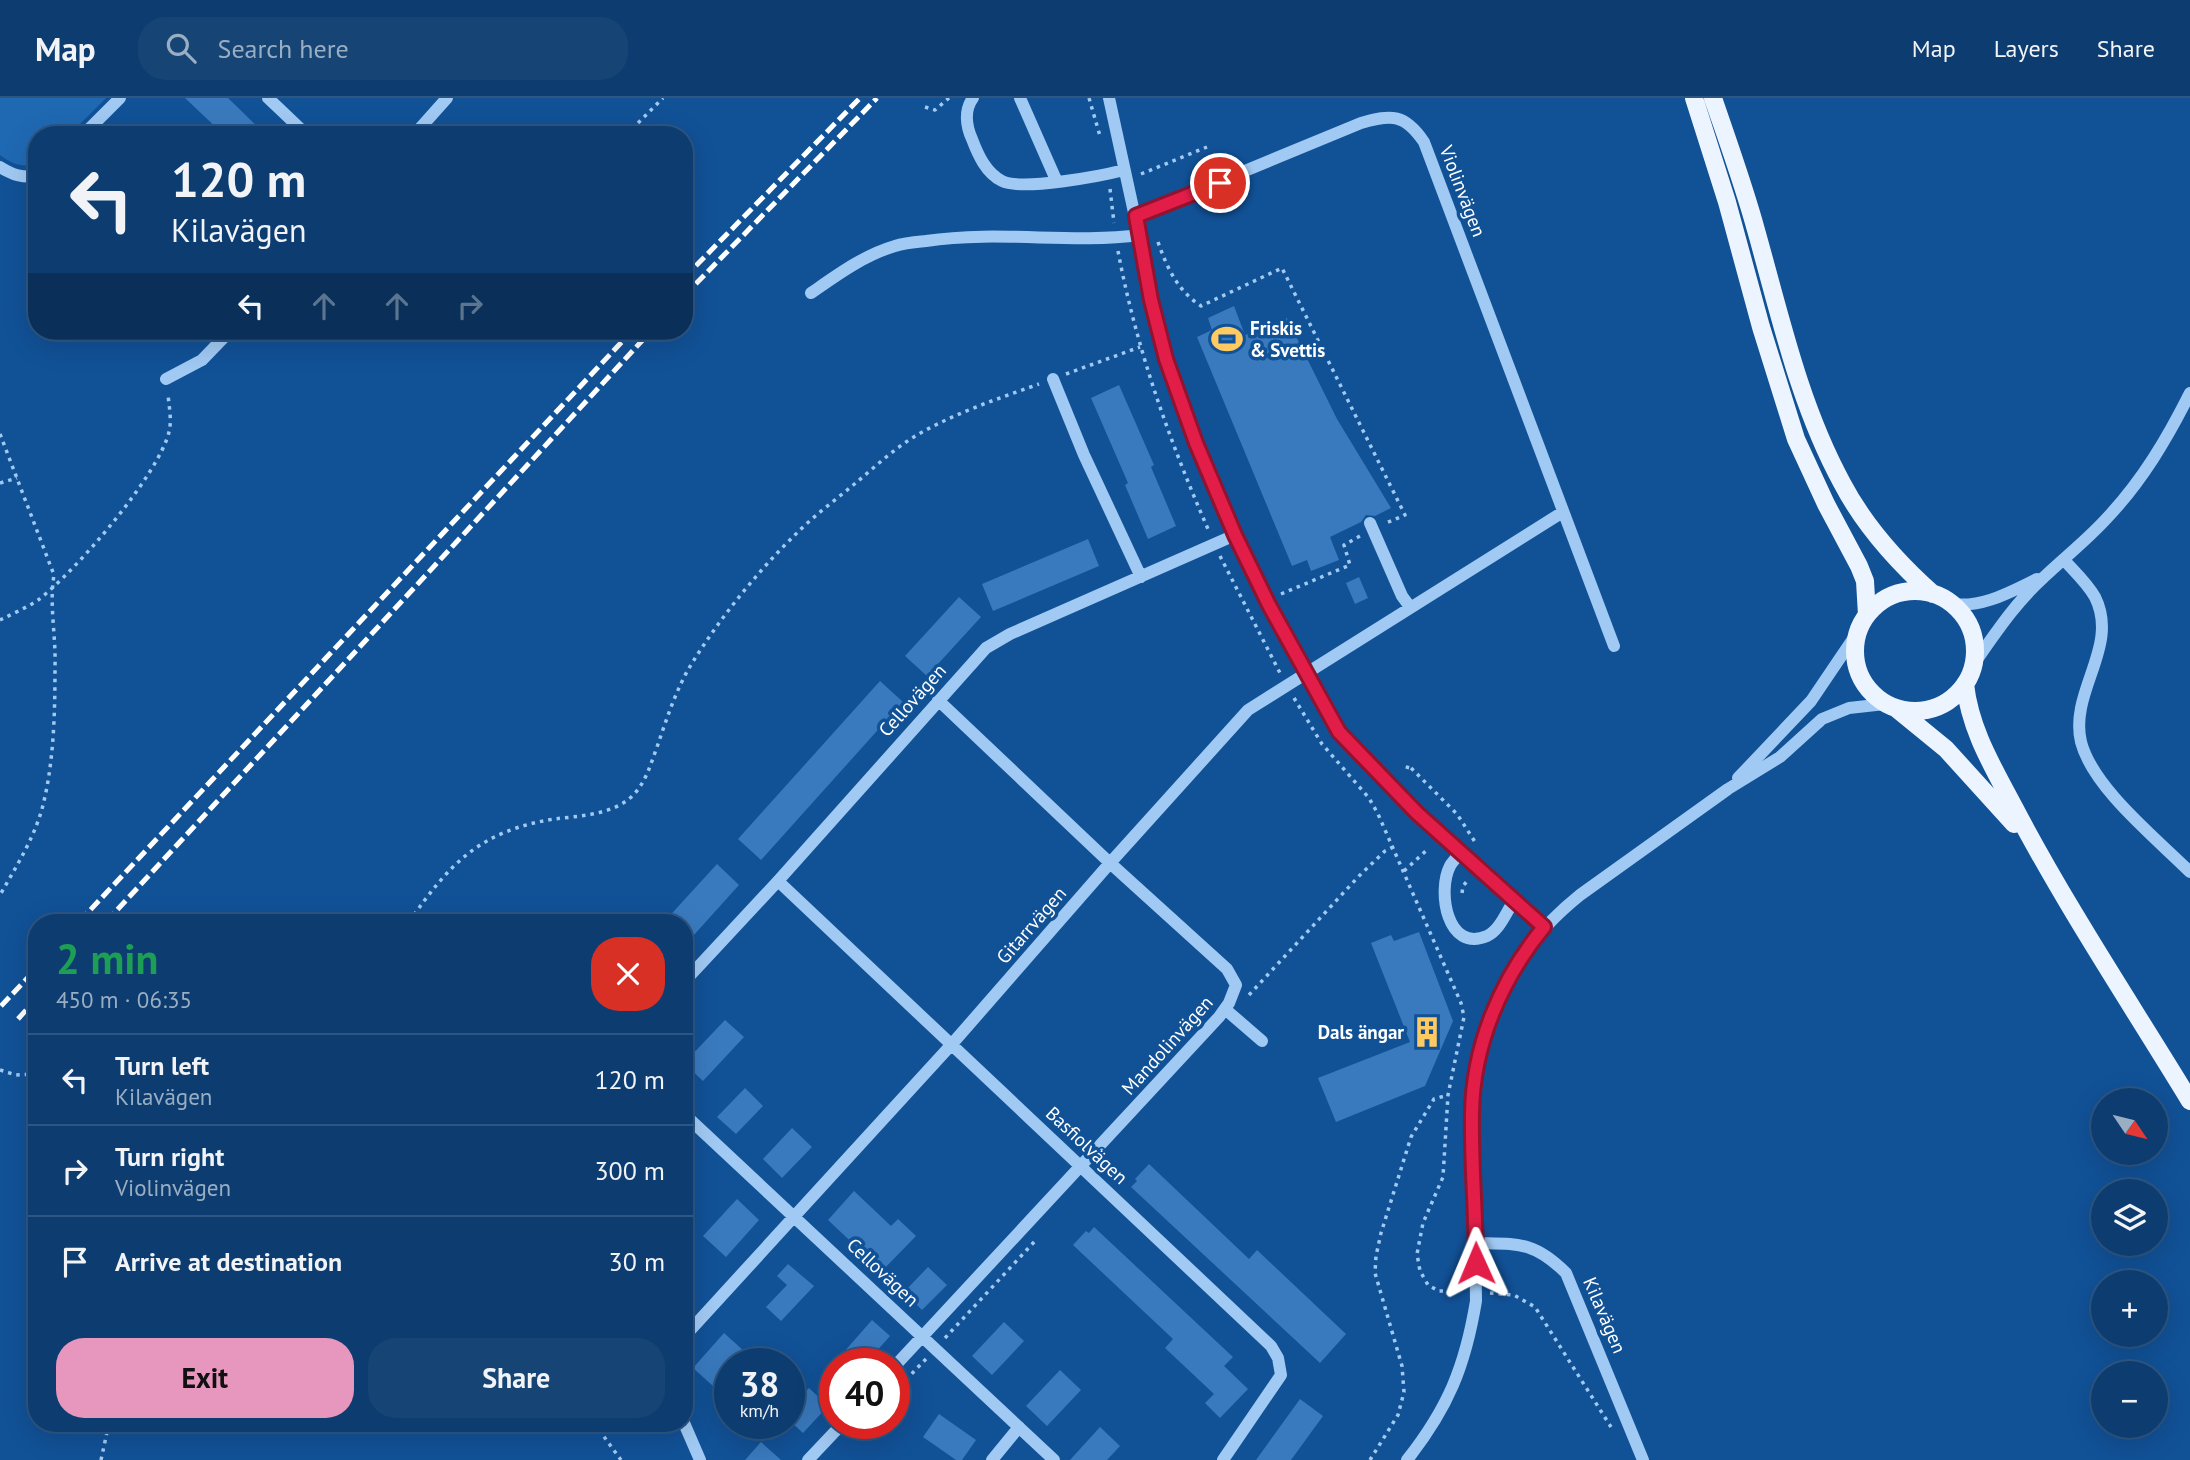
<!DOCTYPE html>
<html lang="en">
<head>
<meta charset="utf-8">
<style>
	body { margin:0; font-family:"PT Sans",sans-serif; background:#164475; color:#f1f3f6; height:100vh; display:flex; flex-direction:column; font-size:26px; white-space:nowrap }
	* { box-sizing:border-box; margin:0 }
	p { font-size:23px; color:#9aaec3 }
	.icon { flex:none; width:38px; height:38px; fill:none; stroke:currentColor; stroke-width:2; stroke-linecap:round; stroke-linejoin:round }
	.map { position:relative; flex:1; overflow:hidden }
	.details { position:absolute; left:28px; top:816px; width:665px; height:518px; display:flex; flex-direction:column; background:#0d3d70; border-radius:28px; box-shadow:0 7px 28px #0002,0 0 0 2px #2d5683 }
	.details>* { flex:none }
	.banner { position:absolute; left:28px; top:28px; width:665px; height:214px; border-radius:28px; box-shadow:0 7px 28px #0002,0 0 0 2px #2d5683; background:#0d3d70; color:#f1f3f6; overflow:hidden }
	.needle { width:46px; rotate:125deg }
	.controls { position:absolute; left:2091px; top:990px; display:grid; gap:14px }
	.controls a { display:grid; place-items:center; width:77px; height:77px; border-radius:50%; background:#0d3d70; box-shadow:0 7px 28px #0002,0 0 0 2px #2d5683; font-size:35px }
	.speed { position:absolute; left:714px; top:1250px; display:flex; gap:14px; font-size:35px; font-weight:700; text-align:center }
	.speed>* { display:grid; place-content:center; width:91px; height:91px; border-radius:50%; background:#0d3d70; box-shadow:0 7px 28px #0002,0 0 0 2px #2d5683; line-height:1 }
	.speed small { font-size:18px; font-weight:400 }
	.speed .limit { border:10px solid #d22; background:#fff; color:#111 }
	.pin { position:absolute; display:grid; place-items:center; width:60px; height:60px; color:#fff; margin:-30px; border:4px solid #fff; border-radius:50%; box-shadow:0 2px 7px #0007 }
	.me { position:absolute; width:77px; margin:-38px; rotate:359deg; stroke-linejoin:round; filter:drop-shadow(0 0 5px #0008) }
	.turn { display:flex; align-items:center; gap:24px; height:147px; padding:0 28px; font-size:32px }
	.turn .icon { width:91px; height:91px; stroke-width:2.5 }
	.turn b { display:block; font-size:49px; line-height:60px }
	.lanes { display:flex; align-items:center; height:66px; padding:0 28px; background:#0003; justify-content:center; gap:35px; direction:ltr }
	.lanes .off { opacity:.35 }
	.round { display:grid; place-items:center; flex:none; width:74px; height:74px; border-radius:28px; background:#164475 }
	.overview { display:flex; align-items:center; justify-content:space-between; height:119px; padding:0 28px }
	h1 { font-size:42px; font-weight:700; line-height:52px; color:#1e9e55 }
	.primary-button { display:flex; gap:14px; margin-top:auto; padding:14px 28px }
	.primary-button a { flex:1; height:80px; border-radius:28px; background:#e797bd; color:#111; font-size:28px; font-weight:700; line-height:80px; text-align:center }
	.primary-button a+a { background:#164475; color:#f1f3f6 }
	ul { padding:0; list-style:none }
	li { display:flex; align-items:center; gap:21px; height:91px; padding:0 28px; border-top:2px solid #2d5683 }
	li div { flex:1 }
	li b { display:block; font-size:26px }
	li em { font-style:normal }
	header { display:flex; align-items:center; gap:42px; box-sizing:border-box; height:98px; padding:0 35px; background:#0d3d70; border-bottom:2px solid #2d5683 }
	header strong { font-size:33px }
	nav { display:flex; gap:38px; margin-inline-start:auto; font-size:24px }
	.search { width:490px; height:63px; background:#164475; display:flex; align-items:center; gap:18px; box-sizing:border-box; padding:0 24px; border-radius:28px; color:#9aaec3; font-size:26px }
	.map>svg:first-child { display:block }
</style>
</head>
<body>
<header>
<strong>Map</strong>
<div class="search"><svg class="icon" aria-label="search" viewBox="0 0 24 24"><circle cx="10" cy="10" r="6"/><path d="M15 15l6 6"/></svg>Search here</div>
<nav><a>Map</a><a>Layers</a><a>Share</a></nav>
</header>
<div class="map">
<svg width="2190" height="1362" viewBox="0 0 2190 1362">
	<rect width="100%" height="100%" fill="#115196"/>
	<path fill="#1f69b3" d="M0,0H106L69,37H37V66C22,70 12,66 0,57Z"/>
	<path fill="#397abe" d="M185,0H228L266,37H224Z
		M1234,208L1245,237L1287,220L1337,321L1391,410L1375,418L1366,417L1361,424L1330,439L1339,462L1311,473L1307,462L1292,468L1197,239L1212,232L1208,220Z
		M1119,287L1154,367L1151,369L1176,428L1148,441L1125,387L1128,385L1091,300Z
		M1088,441L1099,468L993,513L982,486Z
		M1359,479L1368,500L1355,506L1346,485Z
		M959,499L981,519L927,578L905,558Z
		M880,583L903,604L761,762L738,741Z
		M717,766L739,787L684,848V824H664Z
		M1419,834L1453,923L1425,988L1336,1024L1318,980L1410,944L1371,845L1391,837L1394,843Z
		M725,922L744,939L703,983L684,965Z
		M745,990L763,1008L736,1036L717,1019Z
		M792,1030L812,1049L782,1080L763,1061Z
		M1149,1066L1249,1161L1257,1152L1346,1236L1320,1265L1131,1089L1137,1083L1135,1081Z
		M854,1093L891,1128L898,1121L916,1138L882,1173L828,1122Z
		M737,1101L759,1122L726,1159L703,1138Z
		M1094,1129L1233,1259L1224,1268L1248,1291L1220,1320L1205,1305L1214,1296L1165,1250L1173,1241L1073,1147L1086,1133L1089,1135Z
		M788,1166L814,1188L781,1223L766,1209L787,1187L777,1178Z
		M928,1169L947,1187L922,1212L904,1194Z
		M872,1222L890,1238L866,1265H854L843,1255Z
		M1004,1224L1024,1243L992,1277L972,1258Z
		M724,1235L744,1253L733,1265H730V1269L713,1288L693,1270Z
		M1060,1272L1081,1292L1047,1328L1026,1308Z
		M809,1290L828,1308L803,1335L789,1322V1310Z
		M1300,1301L1323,1318L1291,1362H1256Z
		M939,1316L976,1342L962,1362H956L923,1339Z
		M1100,1329L1120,1348L1107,1362H1070Z
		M761,1344L781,1362H745Z"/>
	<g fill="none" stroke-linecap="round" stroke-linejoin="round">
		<path stroke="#a0c9f3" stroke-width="3.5" stroke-dasharray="3.5 5" stroke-linecap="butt" d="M1089,0L1100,38
			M925,9L935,12L949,0
			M626,37L663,0
			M1141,76L1207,49
			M1110,91L1114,125
			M1158,144C1167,170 1178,193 1201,208L1282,170L1405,417L1386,425
			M1118,153C1136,249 1169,342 1208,431
			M1066,276L1140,249
			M0,336L54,477C49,507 56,537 55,568C55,614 54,666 42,711C33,742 16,769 0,797
			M0,385L17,380
			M1220,458L1280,575
			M1281,496L1350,467L1344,447L1360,438
			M0,522C12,516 26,510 38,502C75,474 158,378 169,334C172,322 169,309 168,296
			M1294,600L1322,646L1369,700L1378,716L1461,905L1464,919L1448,997L1443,1079L1423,1125L1417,1156L1420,1173L1428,1187L1439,1193H1455
			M1407,671L1408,667L1457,716L1477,747
			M1404,773L1428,751
			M1462,795L1463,788L1469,781
			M409,824C450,765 480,733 554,721C579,718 610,717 630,700C645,687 650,668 657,649C667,620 677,588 694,562C721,519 758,473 794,438C813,418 837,401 858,383C877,367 895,350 917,337C955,315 997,301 1039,286
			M1249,897L1359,778L1385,753L1393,749
			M0,972L16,977L37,976
			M1490,1195L1514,1197L1535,1209L1611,1329
			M945,1240L1035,1143
			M894,1294L926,1261
			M594,1325L621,1362
			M857,1333L865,1325
			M101,1362L109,1325
			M1370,1362L1398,1317L1404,1294L1402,1268L1375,1175L1376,1158L1381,1135L1411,1039L1434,1001L1448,997"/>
		<path stroke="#a0c9f3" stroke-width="12" d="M268,0L307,37
			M973,0C964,12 966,28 972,41C978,57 986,75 1002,83C1022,93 1101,78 1124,72
			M1020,0L1057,84
			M1109,0L1166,261L1196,345L1235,437L1269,507L1339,634L1417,715L1544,829
			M83,37L120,0
			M414,37L447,0
			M0,69C13,77 22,80 37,78
			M1136,118L1361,25C1392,16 1405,16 1424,44L1614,548
			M811,195C837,177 864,157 895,148C904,145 916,144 926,143C999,132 1070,146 1140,137
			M166,281L202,262L230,233
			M1053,281L1084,357L1141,479
			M1370,425L1402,498L1410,509
			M2064,462C2075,474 2087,485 2095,499C2120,549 2069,593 2081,644C2093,690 2156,740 2190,774
			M1952,506C1983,510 2010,494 2037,481
			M1973,567C1995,536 2015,505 2044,479C2065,459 2087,442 2107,420C2142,383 2167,341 2190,295
			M1738,680L1811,603L1857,535
			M1460,756C1457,759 1452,764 1450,768C1437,793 1447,855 1487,838C1500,832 1506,814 1514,803
			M778,783L1271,1248L1278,1260L1281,1277L1223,1362
			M684,884L778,783L986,550L1010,536L1235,437
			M1225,911L1262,943
			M684,1016L1054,1362
			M1476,1145C1518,1146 1534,1143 1566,1175L1643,1362
			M684,1239L952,946L1110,765L1248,612L1563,414
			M894,1269L1219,919L1229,905L1236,887L1227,871L1110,765L938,602
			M684,1325L700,1362
			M808,1362L843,1325
			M992,1362L1019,1329
			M1407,1362C1448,1310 1465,1269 1476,1203C1475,1048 1442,908 1580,797L1728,691L1780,659L1822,621L1849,610L1885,606"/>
		<path stroke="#ecf4ff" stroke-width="18" d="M1694,0L1727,104L1761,229L1796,341L1826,406L1859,468L1865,483L1867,517
			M1713,0C1728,44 1744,88 1756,132C1780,217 1799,306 1842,385C1864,427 1897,464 1933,496
			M1855 553a60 60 0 1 1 120 0a60 60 0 1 1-120 0Z
			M1965,586C1970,632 1993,669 2014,709C2067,810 2131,906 2190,1003
			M1897,611L1946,651L2014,726"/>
		<path stroke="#fff" stroke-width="5" stroke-dasharray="12 5" stroke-linecap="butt" d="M684,180L860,0
			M684,198L877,0
			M79,824L632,233
			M106,824L651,233
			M1,908L37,870
			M18,921L37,900"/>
	</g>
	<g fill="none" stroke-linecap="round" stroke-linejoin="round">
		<defs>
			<path id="route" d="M1220,85L1136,118L1151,202L1166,261L1196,345L1235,437L1269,507L1339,634L1417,715L1544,829C1501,881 1473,947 1472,1015C1471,1065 1476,1115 1476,1165"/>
		</defs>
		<use href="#route" stroke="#92132f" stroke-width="18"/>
		<use href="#route" stroke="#e11d48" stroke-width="12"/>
	</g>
	<defs>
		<symbol id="stadium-bare" viewBox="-9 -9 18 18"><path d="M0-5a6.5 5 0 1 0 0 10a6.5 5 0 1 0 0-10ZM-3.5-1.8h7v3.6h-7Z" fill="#ffca62" stroke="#115196" stroke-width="2.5" paint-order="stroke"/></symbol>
		<symbol id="building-bare" viewBox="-9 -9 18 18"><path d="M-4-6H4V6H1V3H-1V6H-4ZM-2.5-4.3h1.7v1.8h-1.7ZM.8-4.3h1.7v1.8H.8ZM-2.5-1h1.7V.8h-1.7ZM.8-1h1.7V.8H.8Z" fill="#ffca62" stroke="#115196" stroke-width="2.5" paint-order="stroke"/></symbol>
	</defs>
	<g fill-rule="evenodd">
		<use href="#stadium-bare" x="1205" y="219" width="44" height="44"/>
		<use href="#building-bare" x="1405" y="912" width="44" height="44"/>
	</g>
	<g text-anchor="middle" stroke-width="7" stroke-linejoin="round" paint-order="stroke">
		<g font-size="19" fill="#fff" stroke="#115196">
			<text transform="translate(1463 93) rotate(69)" y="7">Violinvägen</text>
			<text transform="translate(912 602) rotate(-48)" y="7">Cellovägen</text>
			<text transform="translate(1031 827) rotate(-49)" y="7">Gitarrvägen</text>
			<text transform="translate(1167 947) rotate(-48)" y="7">Mandolinvägen</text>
			<text transform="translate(1087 1047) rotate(43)" y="7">Basfiolvägen</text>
			<text transform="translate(883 1174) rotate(43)" y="7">Cellovägen</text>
			<text transform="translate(1605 1217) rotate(67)" y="7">Kilavägen</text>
		</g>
		<g font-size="19" font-weight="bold" fill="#fff" stroke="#115196" text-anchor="start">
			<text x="1250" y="237">Friskis<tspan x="1250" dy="22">&amp; Svettis</tspan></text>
			<text x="1404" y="941" text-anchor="end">Dals ängar</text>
		</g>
	</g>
</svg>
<div class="controls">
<a><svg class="needle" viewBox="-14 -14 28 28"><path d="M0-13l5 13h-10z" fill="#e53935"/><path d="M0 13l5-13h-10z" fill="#9aaec3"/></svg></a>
<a><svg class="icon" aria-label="layers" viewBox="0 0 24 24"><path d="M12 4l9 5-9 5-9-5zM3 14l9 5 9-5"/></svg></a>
<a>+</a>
<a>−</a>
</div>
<div class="speed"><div>38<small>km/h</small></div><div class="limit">40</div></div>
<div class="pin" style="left:1220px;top:85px;background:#d93025"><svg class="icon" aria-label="arrive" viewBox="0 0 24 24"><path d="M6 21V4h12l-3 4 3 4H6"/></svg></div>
<svg class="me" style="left:1476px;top:1165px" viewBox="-20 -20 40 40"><path d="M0-17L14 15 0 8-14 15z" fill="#e11d48" stroke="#fff" stroke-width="4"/></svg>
<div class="banner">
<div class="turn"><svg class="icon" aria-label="left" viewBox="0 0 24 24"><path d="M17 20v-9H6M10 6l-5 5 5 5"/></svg><div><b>120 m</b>Kilavägen</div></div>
<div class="lanes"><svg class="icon" aria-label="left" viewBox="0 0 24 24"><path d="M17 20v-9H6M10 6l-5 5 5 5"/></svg><svg class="icon off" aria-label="ahead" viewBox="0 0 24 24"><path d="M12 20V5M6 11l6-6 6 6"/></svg><svg class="icon off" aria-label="ahead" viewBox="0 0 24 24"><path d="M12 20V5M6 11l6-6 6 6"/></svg><svg class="icon off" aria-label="right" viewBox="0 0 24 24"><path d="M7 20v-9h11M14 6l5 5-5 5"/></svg></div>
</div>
<section class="details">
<div class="overview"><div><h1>2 min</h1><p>450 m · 06:35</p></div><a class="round" style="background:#d93025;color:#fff"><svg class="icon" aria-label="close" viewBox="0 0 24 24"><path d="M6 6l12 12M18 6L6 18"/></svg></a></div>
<ul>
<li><svg class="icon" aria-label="left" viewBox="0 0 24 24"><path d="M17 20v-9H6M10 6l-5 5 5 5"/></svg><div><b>Turn left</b><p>Kilavägen</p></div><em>120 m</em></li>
<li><svg class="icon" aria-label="right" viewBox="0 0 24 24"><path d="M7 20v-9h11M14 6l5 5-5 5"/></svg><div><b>Turn right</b><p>Violinvägen</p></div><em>300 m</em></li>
<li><svg class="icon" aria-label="arrive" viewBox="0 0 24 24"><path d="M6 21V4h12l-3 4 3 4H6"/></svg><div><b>Arrive at destination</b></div><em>30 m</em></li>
</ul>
<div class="primary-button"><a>Exit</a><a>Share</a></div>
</section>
</div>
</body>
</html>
